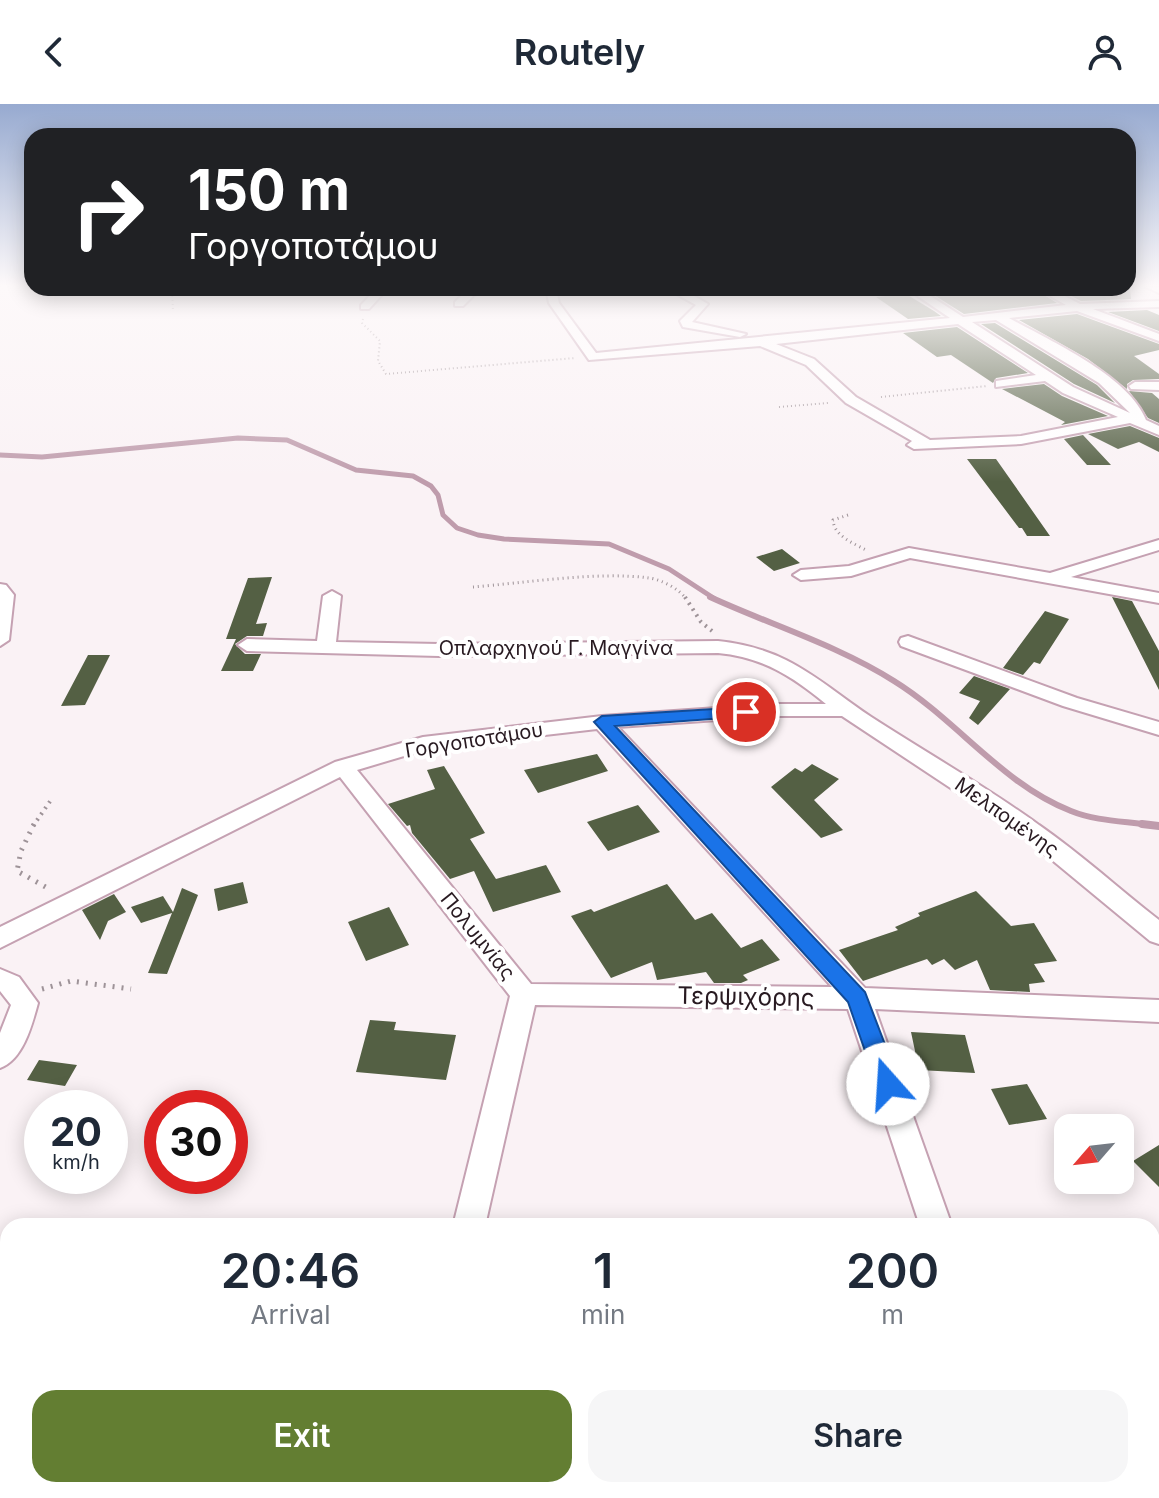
<!DOCTYPE html>
<html lang="en">
<head>
<meta charset="utf-8">
<style>
	body { margin:0; font-family:Inter,sans-serif; background:#f6f6f7; color:#1f2937; height:100vh; display:flex; flex-direction:column; font-size:30px; white-space:nowrap }
	* { box-sizing:border-box; margin:0 }
	p { font-size:26px; color:#747a83 }
	.icon { flex:none; width:44px; height:44px; fill:none; stroke:currentColor; stroke-width:2; stroke-linecap:round; stroke-linejoin:round }
	.map { position:relative; flex:1; overflow:hidden }
	.drawer { position:absolute; left:0px; top:1114px; width:1160px; height:280px; display:flex; flex-direction:column; background:#fff; border-radius:24px 24px 0 0; box-shadow:0 4px 20px #0003 }
	.drawer>* { flex:none }
	.guide { position:absolute; left:24px; top:24px; width:1112px; height:168px; border-radius:24px; box-shadow:0 4px 20px #0003; background:#202124; color:#fff; overflow:hidden }
	.needle { width:52px; rotate:242deg }
	.fabs { position:absolute; left:1054px; top:1010px; display:grid; gap:16px }
	.fabs a { display:grid; place-items:center; width:80px; height:80px; border-radius:16px; background:#fff; box-shadow:0 4px 20px #0003; font-size:40px }
	.speed { position:absolute; left:24px; top:986px; display:flex; gap:16px; font-size:40px; font-weight:700; text-align:center }
	.speed>* { display:grid; place-content:center; width:104px; height:104px; border-radius:50%; background:#fff; box-shadow:0 4px 20px #0003; line-height:1 }
	.speed small { font-size:20px; font-weight:400 }
	.speed .limit { border:12px solid #d22; background:#fff; color:#111 }
	.pin { position:absolute; display:grid; place-items:center; width:68px; height:68px; color:#fff; margin:-34px; border:4px solid #fff; border-radius:50%; box-shadow:0 2px 8px #0007 }
	.me { position:absolute; width:88px; margin:-44px; rotate:341deg; stroke-linejoin:round; filter:drop-shadow(0 0 6px #0008) }
	.turn { display:flex; align-items:center; gap:28px; height:168px; padding:0 32px; font-size:36px }
	.turn .icon { width:104px; height:104px; stroke-width:2.5 }
	.turn b { display:block; font-size:56px; line-height:68px }
	.eta { display:flex; justify-content:space-evenly; align-items:center; height:136px; text-align:center }
	.eta b { font-size:48px; font-weight:600; line-height:56px }
	.primary-button { display:flex; gap:16px; margin-top:auto; padding:16px 32px }
	.primary-button a { flex:1; height:92px; border-radius:24px; background:#637e32; color:#fff; font-size:32px; font-weight:600; line-height:92px; text-align:center }
	.primary-button a+a { background:#f6f6f7; color:#1f2937 }
	header { display:flex; justify-content:space-between; align-items:center; height:104px; padding:0 32px; background:#fff; font-size:36px; font-weight:600 }
	.map>svg:first-child { display:block }
</style>
</head>
<body>
<header><svg class="icon" aria-label="back" viewBox="0 0 24 24"><path d="M15 5l-7 7 7 7"/></svg>Routely<svg class="icon" aria-label="person" viewBox="0 0 24 24"><circle cx="12" cy="8" r="4"/><path d="M4 21q1-7 8-7t8 7"/></svg></header>
<div class="map">
<svg width="1159" height="1394" viewBox="0 0 1159 1394">
	<rect width="100%" height="100%" fill="#faf2f5"/>
	<g fill="none" stroke-linecap="round" stroke-linejoin="round">
		<path stroke="#bf9cac" stroke-width="5" d="M0,351L42,353L238,334L287,336L356,366L413,372L431,382L438,391L443,411L457,424L478,431L504,435L609,440L669,465L715,495"/>
		<path stroke="#bf9cac" stroke-width="6" d="M710,493C771,521 837,541 894,577C957,616 1002,680 1071,707C1098,718 1128,717 1156,722"/>
		<path stroke="#bf9cac" stroke-width="8" d="M1142,720L1159,722"/>
	</g>
	<path fill="#546044" d="M934,184H1033L1057,199L964,210L934,191Z
		M1056,184H1130L1131,195L1081,197Z
		M906,190L934,207L941,212L908,215L876,193Z
		M1147,206L1159,211V227L1108,208Z
		M1077,210L1159,240V246L1134,252L1159,270V275L1133,276L1127,280V285L1088,255L1019,216Z
		M995,219L1097,281L1115,299L1074,280L981,220Z
		M957,223L1028,269L996,274L993,279L951,251L937,253L903,229Z
		M1044,280L1062,292L1108,312L1061,321L1065,318L1002,285Z
		M1129,287L1152,289L1159,295V319L1148,314Z
		M1130,322L1159,334V348L1139,338L1118,345L1088,330Z
		M1083,331L1111,361H1087L1064,335Z
		M967,355H996L1050,432H1027L1022,424H1019Z
		M782,445L800,459L774,467L756,453Z
		M272,473L256,520L267,519L263,532H247L235,540L245,550H261L253,567H221L236,535H226L248,474Z
		M1112,493L1132,497L1159,547V586Z
		M1045,507L1069,515L1040,560L1034,558L1023,571L1003,564Z
		M88,551H110L85,601L61,602Z
		M974,572L1010,585L978,621L969,614L982,594L980,597L959,589Z
		M597,650L608,667L538,689L524,666Z
		M812,660L839,675L814,696L843,726L821,734L771,683L795,664L802,668Z
		M444,662L485,729L470,735L496,775L546,761L561,788L493,808L474,767L450,775L412,729L410,721L407,722L388,700L435,685L427,666Z
		M638,701L660,728L608,747L587,718Z
		M243,778L248,799L218,807L214,785Z
		M667,780L695,816L712,809L741,844L762,835L780,856L743,871L748,876L741,879H714L706,868L657,876L652,858L611,874L571,812L591,805L594,808Z
		M182,784L198,791L167,870L148,869L172,809L141,819L131,803L163,792L173,808Z
		M976,787L1011,822L1034,819L1057,857L1034,860L1045,878L1029,880L1030,888L990,886L977,856L955,866L944,855L932,861L927,855L863,877L839,846L898,826L895,823L920,812L918,809Z
		M114,790L126,808L108,817L100,836L82,806Z
		M389,803L409,841L366,857L348,818Z
		M370,916L396,918L394,926L456,931L446,976L356,968Z
		M911,928L965,931L975,969L919,966Z
		M39,956L77,961L65,982L27,976Z
		M1027,980L1047,1015L1009,1021L991,985Z
		M1159,1041V1083L1133,1057Z"/>
	<g fill="none" stroke-linecap="round" stroke-linejoin="round">
		<defs>
			<path id="minor" d="M1146,183H1159V189Z
				M377,184H388L369,205H361V201Z
				M476,184H493L474,191L463,202H455V198L466,187Z
				M551,184H562L557,190L559,199L596,249L950,214L906,184H918L963,213L1066,201L1036,184H1049L1080,200L1159,197V203L1093,205L1159,230V237L1077,207L1009,214C1050,237 1129,272 1146,316L1159,322V331L1130,319L1021,340L914,345L907,341L912,337L846,299L806,261L760,242L589,256L549,199L547,189ZM996,216L1099,279L1130,309L1073,283L972,218ZM958,220L1036,271L996,277V283L1045,277L1063,289L1118,313L1021,332L930,336L856,293L814,255L776,240Z
				M591,184H680L708,200L692,218L746,230L740,233L683,223L680,217L696,201L669,186L655,190L596,187Z
				M1135,278H1159V286L1131,285L1129,282Z
				M1159,436V446L1071,473L1159,489V499L910,454L851,472L801,476L793,471L801,466L849,462L909,444L1050,469Z
				M0,480L6,481L14,491L9,536L0,542Z
				M332,487L341,492L336,538L439,540L718,537C793,545 820,580 879,618C932,652 988,684 1039,721C1081,750 1119,785 1159,816V840L1150,837L1023,732L842,612H775L618,623L865,884L1159,896V918L875,905L952,1122H920L848,905L535,901L485,1122H453L510,892L340,673L0,844V823L335,658L423,633L602,612L775,600H826C792,572 762,553 718,549L439,552L247,547L238,541L247,535L317,537L323,492ZM597,625L832,883L531,880L357,666L431,644Z
				M908,532L1077,594L1159,618V631L1063,602L901,542L899,538L901,534Z
				M0,865L19,873L38,899C32,921 23,956 0,964V929L11,901L0,887Z
				M58,1386H96L93,1394H55Z
				M390,1386H428L426,1394H388Z
				M986,1386H1024V1394H986Z"/>
		</defs>
		<use href="#minor" stroke="#c5a1b2" stroke-width="4"/>
		<path stroke="#9e9398" stroke-width="2" stroke-dasharray="1 3" stroke-linecap="butt" d="M172,184L173,208
			M363,215L362,219L380,237L378,257L386,270L575,254
			M881,293L987,282
			M779,303L828,299"/>
		<path stroke="#9e9398" stroke-width="3" stroke-dasharray="1 4" stroke-linecap="butt" d="M848,411L833,416C834,432 853,439 866,446
			M473,483C524,479 600,467 649,474C660,475 680,485 686,495"/>
		<path stroke="#9e9398" stroke-width="4" stroke-dasharray="2 5" stroke-linecap="butt" d="M685,493L701,518L712,527
			M33,722L51,696"/>
		<path stroke="#9e9398" stroke-width="5" stroke-dasharray="2 7" stroke-linecap="butt" d="M34,720L21,747L17,767L51,786
			M42,885L71,877L131,885"/>
		<path stroke="#9e9398" stroke-width="6" stroke-dasharray="3 9" stroke-linecap="butt" d="M1152,1281L1159,1276"/>
		<use href="#minor" fill="#fff" fill-rule="evenodd"/>
	</g>
	<linearGradient id="sky" x2="0" y2="1"><stop stop-color="#97aad0"/><stop offset="0.48" stop-color="#fdf9fa"/><stop offset="1" stop-color="#fdf9fa" stop-opacity="0"/></linearGradient>
	<rect width="1159" height="378" fill="url(#sky)"/>
	<path fill="#1a73e8" stroke="#114b97" stroke-width="2" d="M746,603L752,604L755,608L752,612L615,622L865,888L900,980L896,987L888,990L879,987L848,898L594,618L602,612Z"/>
	<g text-anchor="middle" stroke-width="8" stroke-linejoin="round" paint-order="stroke">
		<g font-size="20" fill="#281a21" stroke="#fff">
			<text x="556" y="551">Οπλαρχηγού Γ. Μαγγίνα</text>
			<text transform="translate(474 636) rotate(-9)" y="7">Γοργοποτάμου</text>
			<text transform="translate(1007 713) rotate(35)" y="7">Μελπομένης</text>
			<text transform="translate(478 832) rotate(51)" y="7">Πολυμνίας</text>
		</g>
		<g font-size="24" fill="#281a21" stroke="#fff">
			<text transform="translate(746 893) rotate(1)" y="8">Τερψιχόρης</text>
		</g>
	</g>
</svg>
<div class="fabs">
<a><svg class="needle" viewBox="-14 -14 28 28"><path d="M0-13l5 13h-10z" fill="#e53935"/><path d="M0 13l5-13h-10z" fill="#747a83"/></svg></a>
</div>
<div class="speed"><div>20<small>km/h</small></div><div class="limit">30</div></div>
<div class="pin" style="left:746px;top:608px;background:#d93025"><svg class="icon" aria-label="arrive" viewBox="0 0 24 24"><path d="M6 21V4h12l-3 4 3 4H6"/></svg></div>
<svg class="me" style="left:888px;top:980px" viewBox="-20 -20 40 40"><circle r="19" fill="#fff"/><path d="M0-13L10 11 0 6-10 11z" fill="#1a73e8"/></svg>
<div class="guide">
<div class="turn"><svg class="icon" aria-label="right" viewBox="0 0 24 24"><path d="M7 20v-9h11M14 6l5 5-5 5"/></svg><div><b>150 m</b>Γοργοποτάμου</div></div>
</div>
<section class="drawer">
<div class="eta">
<div><b>20:46</b><p>Arrival</p></div>
<div><b>1</b><p>min</p></div>
<div><b>200</b><p>m</p></div>
</div>
<div class="primary-button"><a>Exit</a><a>Share</a></div>
</section>
</div>
</body>
</html>
